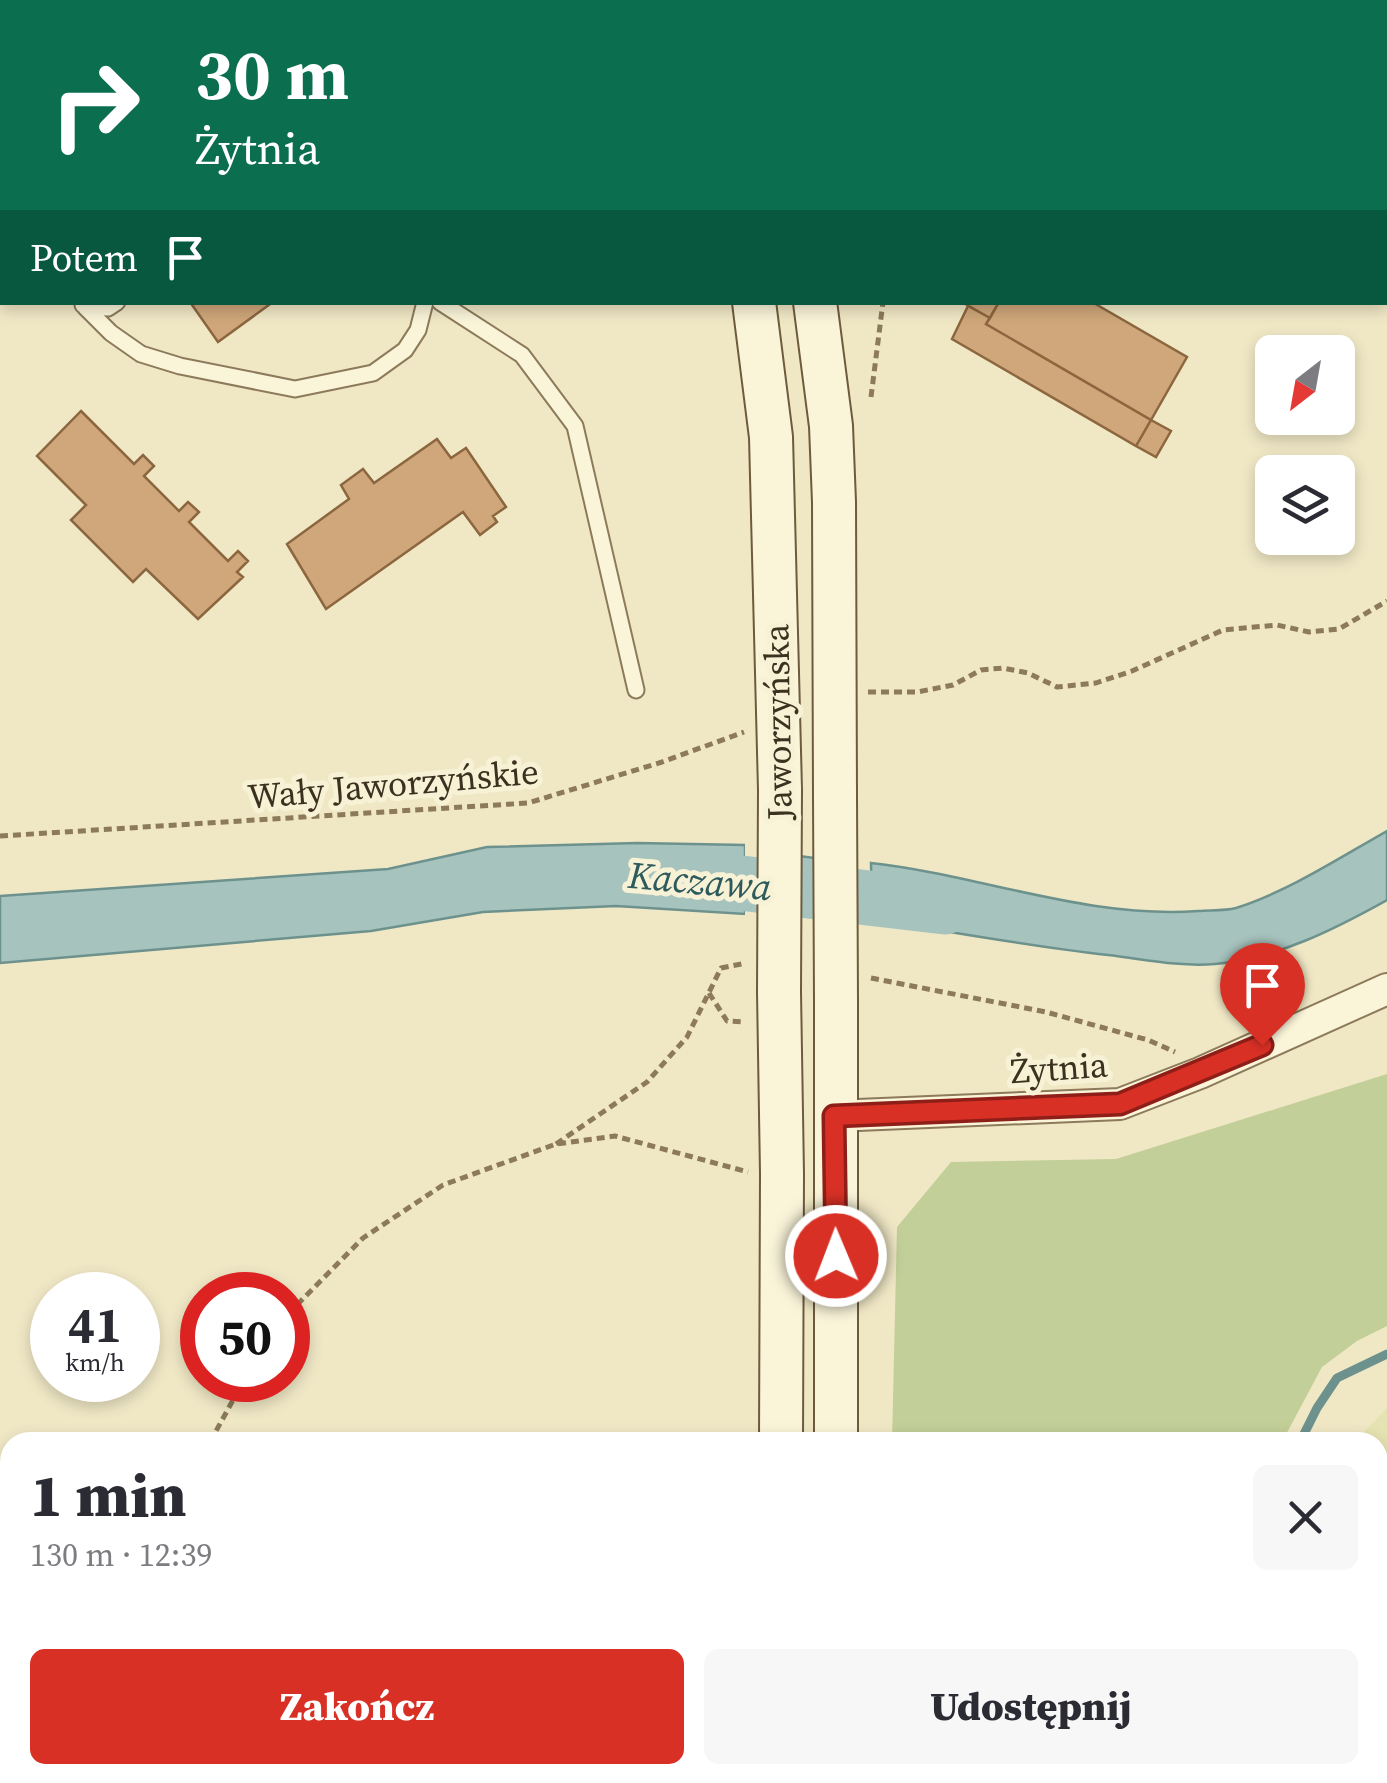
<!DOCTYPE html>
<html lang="pl">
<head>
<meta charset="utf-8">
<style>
	body { margin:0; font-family:"Source Serif 4",serif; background:#f7f7f7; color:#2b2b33; height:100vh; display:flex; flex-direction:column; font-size:38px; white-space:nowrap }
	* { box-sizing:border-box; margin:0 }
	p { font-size:32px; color:#7c7c81 }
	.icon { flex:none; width:55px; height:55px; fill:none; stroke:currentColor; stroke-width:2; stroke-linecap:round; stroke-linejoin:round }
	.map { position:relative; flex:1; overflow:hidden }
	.side { position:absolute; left:0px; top:1432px; width:1388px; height:352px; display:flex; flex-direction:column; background:#fff; border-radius:30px 30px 0 0; box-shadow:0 5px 15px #0003 }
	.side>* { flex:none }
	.banner { position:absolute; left:0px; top:0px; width:1388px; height:305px; box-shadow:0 5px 15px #0003; background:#0b6e4f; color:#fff; overflow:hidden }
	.needle { width:65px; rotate:211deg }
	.buttons { position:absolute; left:1255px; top:335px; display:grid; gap:20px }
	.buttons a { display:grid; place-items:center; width:100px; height:100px; border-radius:15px; background:#fff; box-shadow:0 5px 15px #0003; font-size:50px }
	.speed { position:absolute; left:30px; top:1272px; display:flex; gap:20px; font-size:50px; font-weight:700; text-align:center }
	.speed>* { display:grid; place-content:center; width:130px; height:130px; border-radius:50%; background:#fff; box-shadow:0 5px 15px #0003; line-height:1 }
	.speed small { font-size:25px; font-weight:400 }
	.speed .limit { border:15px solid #d22; background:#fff; color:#111 }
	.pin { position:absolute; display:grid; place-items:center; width:85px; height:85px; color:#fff; margin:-102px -42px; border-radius:50% 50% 50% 0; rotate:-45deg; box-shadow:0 0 10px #0007 }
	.pin .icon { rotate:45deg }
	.me { position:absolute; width:110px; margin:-55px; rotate:359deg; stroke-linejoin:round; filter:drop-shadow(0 0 8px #0008) }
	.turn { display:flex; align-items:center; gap:35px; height:210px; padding:0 30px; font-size:45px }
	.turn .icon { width:130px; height:130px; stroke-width:2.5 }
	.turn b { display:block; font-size:70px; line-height:85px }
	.then { display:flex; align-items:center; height:95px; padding:0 30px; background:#0003; gap:20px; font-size:38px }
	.round { display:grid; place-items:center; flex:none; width:105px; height:105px; border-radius:15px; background:#f7f7f7 }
	.head { display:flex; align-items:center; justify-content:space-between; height:170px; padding:0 30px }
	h1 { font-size:60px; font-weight:800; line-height:75px }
	.action { display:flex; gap:20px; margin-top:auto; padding:20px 30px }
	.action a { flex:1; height:115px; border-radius:15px; background:#d93025; color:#fff; font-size:40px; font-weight:800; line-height:115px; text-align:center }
	.action a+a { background:#f7f7f7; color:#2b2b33 }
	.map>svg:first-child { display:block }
</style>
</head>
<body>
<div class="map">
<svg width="1387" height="1783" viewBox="0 0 1387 1783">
	<rect width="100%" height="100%" fill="#f0e8c5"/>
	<path fill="#e6e3b2" d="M1387,1408V1546L1378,1536V1442H1354Z"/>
	<path fill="#c3cf98" d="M1387,1074V1326L1357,1341L1322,1367L1282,1442H892L897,1227L951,1162L1116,1159Z
		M275,1775H714L713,1783H269Z"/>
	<path fill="#a7c3be" stroke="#6d928d" stroke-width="2.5" d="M1387,831V900C1335,929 1276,959 1215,964C1179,967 1143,959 1108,955C1028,946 951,932 872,919L871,863C980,875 1087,919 1198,911C1210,910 1224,911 1236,908C1289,891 1339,858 1387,831Z
		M637,843L745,845V914L616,906L483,912L371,931L0,963V896L388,869L487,847Z
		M799,856L815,858V910L799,908Z"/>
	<path fill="#f0e8c5" d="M745,840L750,845V914L745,919Z"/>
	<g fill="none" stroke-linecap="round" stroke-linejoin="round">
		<path stroke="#6d928d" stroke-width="9" d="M1300,1442L1317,1408L1337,1378L1387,1354
			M247,1783L252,1775"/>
		<path stroke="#a7c3be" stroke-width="55" d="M673,875L945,907"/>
	</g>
	<path fill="#cfa77a" stroke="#8c663f" stroke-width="2.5" d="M1211,0H1254V2H1211Z
		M190,302H273L218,342Z
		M962,302H999L990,318Z
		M999,302H1092L1187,357L1151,420L986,324Z
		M968,306L990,318L986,324L1151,420L1136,446L952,339Z
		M81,411L134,464L143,455L154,466L144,476L179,511L188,502L199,512L189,522L228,561L238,551L248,561L237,572L243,577L198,619L146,569L133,582L71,520L86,505L37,456Z
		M1151,420L1171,431L1156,457L1136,446Z
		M437,439L451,458L466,448L506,507L493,516L497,522L480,535L463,512L326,609L287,544L349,499L341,485L363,469L374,483Z"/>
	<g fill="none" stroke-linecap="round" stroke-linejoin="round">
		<defs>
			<path id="service" d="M138,0L140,2
				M440,302L522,355L575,426L636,690
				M83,305L108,308L117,302
				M85,307L111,333L141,354L180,366L295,389L373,373L405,350L418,330L425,302"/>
			<path id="minor" d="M1008,2L1010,0
				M834,1116L1120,1104L1200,1073L1387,989
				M1044,1775L1058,1783
				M878,1783L880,1775"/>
			<path id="tertiary" d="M279,2L284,0
				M0,205L2,204"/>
			<path id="secondary" d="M649,0L650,2
				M718,0L719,2
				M754,302L771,437L780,790
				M815,302L831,426L834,502L835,796
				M779,992L782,1174L781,1442
				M836,1001V1442
				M773,1783L774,1775
				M829,1783V1775"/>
		</defs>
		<use href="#service" stroke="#8c7a5a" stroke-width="19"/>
		<use href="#minor" stroke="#8c7a5a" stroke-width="34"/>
		<use href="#tertiary" stroke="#8c7a5a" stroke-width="41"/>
		<use href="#secondary" stroke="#6e5b3d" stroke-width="46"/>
		<path stroke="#8c7a5a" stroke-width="5" stroke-dasharray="8 5" stroke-linecap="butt" d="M877,0L885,2
			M369,2L372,0
			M957,2L959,0
			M0,281L2,279
			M871,397L883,302
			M868,692H917L953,685L981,670L1003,668L1028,673L1057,687L1096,683L1132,671L1223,630L1277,625L1309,632L1339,629L1387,601
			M0,836L528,803L662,762L744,732
			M871,978L1046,1012L1148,1040L1175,1052
			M709,993L727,1021L745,1022
			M556,1144L647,1082L687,1037L721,968L746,963
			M288,1314L363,1238L443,1185L556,1144L615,1136L748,1172
			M210,1442L244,1380
			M10,1783L19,1775
			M89,1783L98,1775"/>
		<use href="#service" stroke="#faf4d9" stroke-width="15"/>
		<use href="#minor" stroke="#faf4d9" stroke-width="30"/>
		<use href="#tertiary" stroke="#faf4d9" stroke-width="38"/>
		<use href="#secondary" stroke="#faf4d9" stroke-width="42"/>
		<defs>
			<path id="secondary-bridge" d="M835,796L836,1001
				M779,992L780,790"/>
		</defs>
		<use href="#secondary-bridge" stroke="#6e5b3d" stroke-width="46" stroke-linecap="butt"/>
		<use href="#secondary-bridge" stroke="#faf4d9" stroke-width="42"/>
	</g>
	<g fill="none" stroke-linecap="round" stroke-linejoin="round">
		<defs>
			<path id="route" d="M836,1256L834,1116L1120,1104L1262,1045"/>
		</defs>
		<use href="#route" stroke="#8d1f18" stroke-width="25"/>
		<use href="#route" stroke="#d93025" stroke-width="18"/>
	</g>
	<g text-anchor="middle" stroke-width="10" stroke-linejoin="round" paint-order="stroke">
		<g font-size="35" fill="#3c301f" stroke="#f7f1d5">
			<text transform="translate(778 722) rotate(-91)" y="12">Jaworzyńska</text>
			<text transform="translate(393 784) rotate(-5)" y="12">Wały Jaworzyńskie</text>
			<text transform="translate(1059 1068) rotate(-4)" y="12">Żytnia</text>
		</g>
		<g font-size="38" font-style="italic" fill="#2d5a5c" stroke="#f7f1d5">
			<text transform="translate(700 881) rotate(5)" y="13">Kaczawa</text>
		</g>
	</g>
</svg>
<div class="buttons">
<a><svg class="needle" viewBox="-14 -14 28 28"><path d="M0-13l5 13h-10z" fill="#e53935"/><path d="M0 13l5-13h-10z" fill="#7c7c81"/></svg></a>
<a><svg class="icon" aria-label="layers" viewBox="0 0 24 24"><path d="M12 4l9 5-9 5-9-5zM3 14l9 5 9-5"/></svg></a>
</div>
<div class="speed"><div>41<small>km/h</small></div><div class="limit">50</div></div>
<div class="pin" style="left:1262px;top:1045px;background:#d93025"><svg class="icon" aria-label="arrive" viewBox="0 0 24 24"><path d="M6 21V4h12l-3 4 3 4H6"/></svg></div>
<svg class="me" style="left:836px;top:1256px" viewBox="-20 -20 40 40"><circle r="17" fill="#d93025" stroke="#fff" stroke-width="3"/><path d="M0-11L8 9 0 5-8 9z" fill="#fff"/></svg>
<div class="banner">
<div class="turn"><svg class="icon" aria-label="right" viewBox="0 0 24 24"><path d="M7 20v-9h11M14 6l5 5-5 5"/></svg><div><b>30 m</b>Żytnia</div></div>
<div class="then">Potem<svg class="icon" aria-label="arrive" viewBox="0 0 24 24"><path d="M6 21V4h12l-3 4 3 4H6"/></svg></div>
</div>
<section class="side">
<div class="head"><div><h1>1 min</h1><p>130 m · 12:39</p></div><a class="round"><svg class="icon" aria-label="close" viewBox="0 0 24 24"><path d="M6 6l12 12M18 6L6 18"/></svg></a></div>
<div class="action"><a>Zakończ</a><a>Udostępnij</a></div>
</section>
</div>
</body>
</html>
